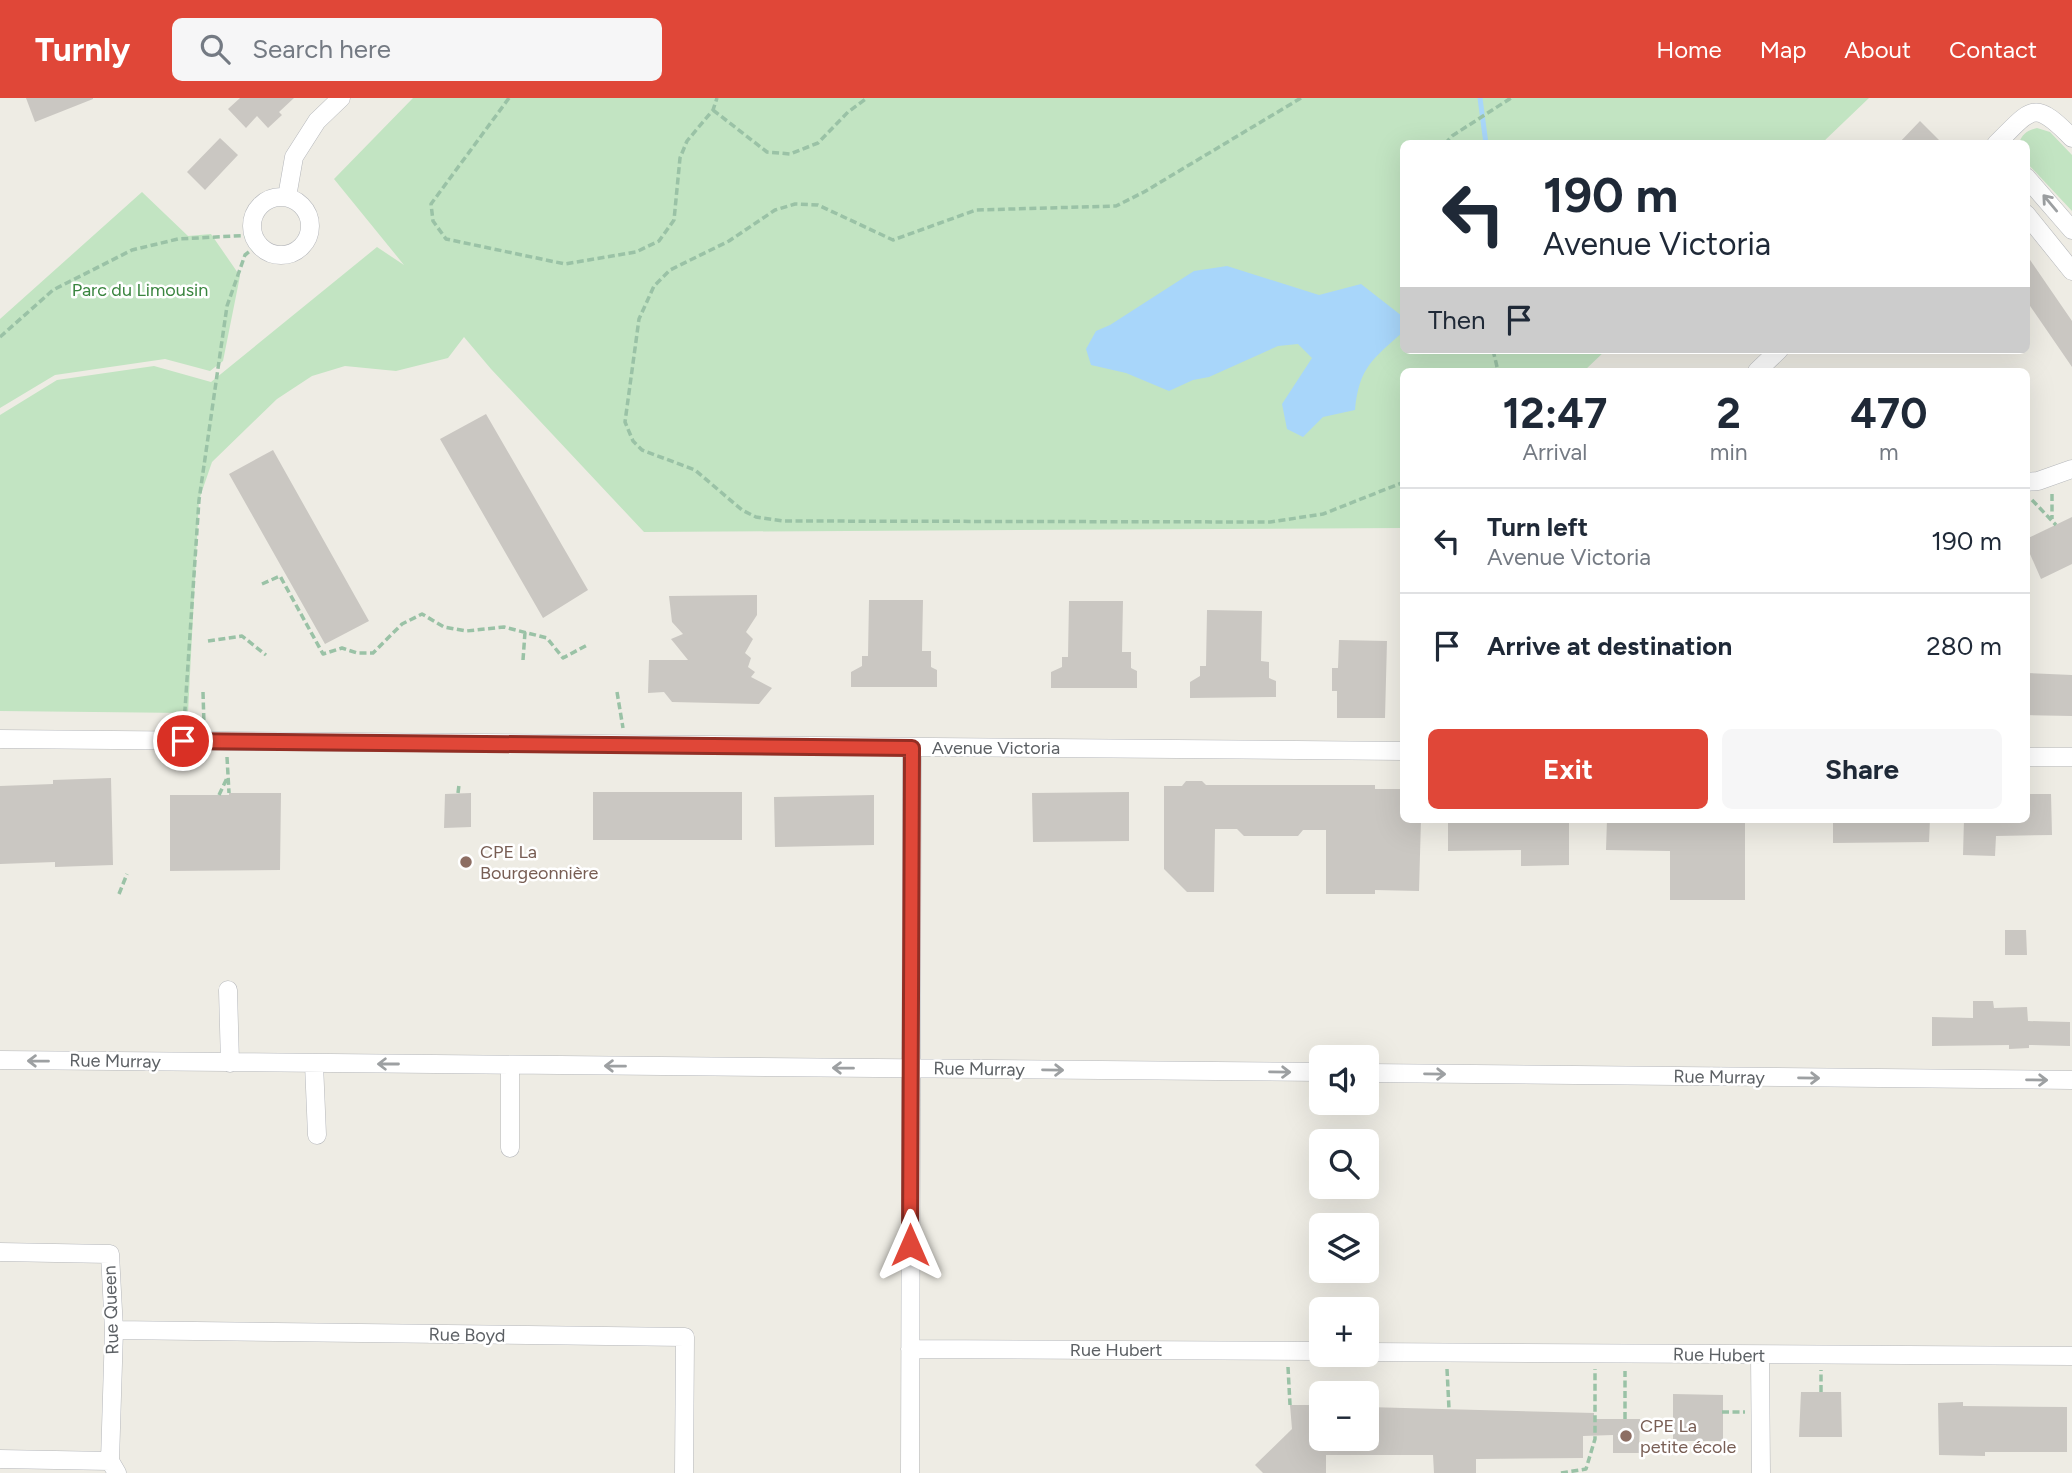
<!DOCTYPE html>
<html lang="en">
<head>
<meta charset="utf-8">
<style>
	body { margin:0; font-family:Figtree,sans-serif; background:#f6f6f7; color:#1f2937; height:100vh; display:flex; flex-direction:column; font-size:26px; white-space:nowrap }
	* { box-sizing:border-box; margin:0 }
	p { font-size:23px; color:#747a83 }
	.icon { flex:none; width:38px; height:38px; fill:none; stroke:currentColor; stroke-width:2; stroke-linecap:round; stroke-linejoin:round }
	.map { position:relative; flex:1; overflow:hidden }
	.sheet { position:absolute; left:1400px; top:270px; width:630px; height:455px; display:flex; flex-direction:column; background:#fff; border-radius:10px; box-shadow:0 7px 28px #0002 }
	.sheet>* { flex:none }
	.guide { position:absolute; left:1400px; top:42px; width:630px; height:214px; border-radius:10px; box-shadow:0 7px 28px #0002; background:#fff; color:#1f2937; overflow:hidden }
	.buttons { position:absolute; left:1309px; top:947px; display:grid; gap:14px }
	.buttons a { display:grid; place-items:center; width:70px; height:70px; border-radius:10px; background:#fff; box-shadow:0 7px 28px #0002; font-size:35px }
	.pin { position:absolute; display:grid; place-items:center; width:60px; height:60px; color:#fff; margin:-30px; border:4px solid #fff; border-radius:50%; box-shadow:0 2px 7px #0007 }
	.me { position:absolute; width:77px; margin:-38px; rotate:0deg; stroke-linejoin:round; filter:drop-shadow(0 0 5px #0008) }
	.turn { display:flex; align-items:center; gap:24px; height:147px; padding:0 28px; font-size:32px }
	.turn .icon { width:91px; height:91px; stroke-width:2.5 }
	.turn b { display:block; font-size:49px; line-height:60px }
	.then { display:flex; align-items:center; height:66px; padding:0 28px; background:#0003; gap:14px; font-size:26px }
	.eta { display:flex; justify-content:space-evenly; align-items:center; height:119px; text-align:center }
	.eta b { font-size:42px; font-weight:700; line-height:49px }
	.primary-button { display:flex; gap:14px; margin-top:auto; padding:14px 28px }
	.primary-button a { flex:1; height:80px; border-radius:10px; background:#e04738; color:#fff; font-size:28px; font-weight:700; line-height:80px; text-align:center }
	.primary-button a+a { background:#f6f6f7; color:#1f2937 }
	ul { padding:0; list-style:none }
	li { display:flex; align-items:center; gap:21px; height:105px; padding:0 28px; border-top:2px solid #e0e1e3 }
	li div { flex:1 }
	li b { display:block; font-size:26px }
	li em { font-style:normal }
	header { display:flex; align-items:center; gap:42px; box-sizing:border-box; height:98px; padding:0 35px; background:#e04738; color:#fff }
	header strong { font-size:33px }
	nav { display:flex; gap:38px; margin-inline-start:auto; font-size:24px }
	.search { width:490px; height:63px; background:#f6f6f7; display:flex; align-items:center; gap:18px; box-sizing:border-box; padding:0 24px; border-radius:10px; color:#747a83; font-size:26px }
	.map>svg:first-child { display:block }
</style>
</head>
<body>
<header>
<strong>Turnly</strong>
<div class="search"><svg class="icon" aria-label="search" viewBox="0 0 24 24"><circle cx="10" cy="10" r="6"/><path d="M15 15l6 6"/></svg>Search here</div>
<nav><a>Home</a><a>Map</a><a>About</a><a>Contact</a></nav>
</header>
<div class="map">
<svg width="2072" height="1375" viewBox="0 0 2072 1375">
	<rect width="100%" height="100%" fill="#eeece4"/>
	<path fill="#c2e4c2" d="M413,0H1869L1822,45L1404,46V252H1606L1584,273H1404L1403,430L644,434L491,271L464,239L448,260L396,273L345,268L312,278L277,301L212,364L199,402L188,615L0,613V317L57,282L154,268L211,284L377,149L404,167L334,81Z
		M2037,30L2050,34L2072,57V113L2027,65L2026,46L2019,45C2022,36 2028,32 2037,30Z
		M142,94L188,138L211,136L240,178L223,263L210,273L165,261L55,277L0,310V221Z"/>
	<path fill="#a8d6fa" d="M1227,168L1319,197L1361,186L1402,218L1403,234C1373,261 1359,269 1355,312L1323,319L1303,339L1287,331L1282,306L1312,260L1298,246L1278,248L1209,279L1193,282L1169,293L1126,275L1091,267L1086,251L1096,233L1110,227L1194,173Z"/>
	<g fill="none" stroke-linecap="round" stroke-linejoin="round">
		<path stroke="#a8d6fa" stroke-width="5" d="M1480,0L1486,46"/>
	</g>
	<path fill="#cac7c2" d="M26,0H93V1L35,24Z
		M240,0H294L279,14L282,17L268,30L257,18L246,30L228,11Z
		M1920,23L1943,46H1898Z
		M220,40L238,57L205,92L187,74Z
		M2026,156L2072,223V269L2026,202Z
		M486,316L588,492L543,520L440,341Z
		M273,352L369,523L325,546L229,376Z
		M2072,419V466L2041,481L2026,447V441Z
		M757,497V517L746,534L753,541L745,555L751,560L748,569L755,574L751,579L772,590L759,606L672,604L664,594L648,595L649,562H688L671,541L683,536L672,524L669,498Z
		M869,502H923L922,553H931V569L937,572V589H851V574L862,568V558H868Z
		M1069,503H1123L1122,554H1131V570L1137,573V590H1051V574L1062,569V559H1068Z
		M1207,512L1262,513L1261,563L1269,564V580L1276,583V599L1190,600V584L1200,578V568H1206Z
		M1339,542L1387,543L1385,620H1337V593H1332V570H1338Z
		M2026,575L2072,577V618L2026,617Z
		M111,680L113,767L55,769V764L0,766V688L53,686V682Z
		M1186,683H1202L1206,687H1375V691H1404V721H1421L1419,793L1375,792V796H1326V732H1303L1298,738H1244L1237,731H1215L1214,794H1187L1164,771V688H1182Z
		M593,694H742V742H593Z
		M1129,694V743L1033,744L1032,695Z
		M229,695H281L280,772L170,773V697H229Z
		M471,695V729L444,730L445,696Z
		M2026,696H2051L2052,737L1996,738L1995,758L1963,757L1964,721H2026Z
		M874,697V747L775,749L774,699Z
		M1448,721H1569V767L1521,768V752L1448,753Z
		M1607,721H1745V802H1670V753L1606,752Z
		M1833,721H1930L1929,744L1833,745Z
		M2005,832H2026L2027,857H2005Z
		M1973,903H1993L1994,910L2027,909L2028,923L2070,924V948L2029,947V950L2009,951V947L1932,948V919L1973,920Z
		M1801,1294H1841L1842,1339H1799Z
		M1673,1296L1723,1297V1343H1673Z
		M1963,1304V1308L2067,1309V1354H1985V1358L1939,1357L1938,1305Z
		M1290,1307H1321V1340H1367V1309L1594,1315V1321H1640L1639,1355H1613V1337L1583,1338V1360L1476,1361V1375H1434L1433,1357H1326V1375H1263L1255,1367L1292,1331Z"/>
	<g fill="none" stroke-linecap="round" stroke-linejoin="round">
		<defs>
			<path id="minor" d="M1996,46C2032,11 2033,0 2072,40
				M2026,79L2072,132
				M252 128a29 29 0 1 1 58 0a29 29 0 1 1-58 0Z
				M287,99L294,59L317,23L341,0
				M2026,116L2072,173
				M1757,273L1779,252
				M2026,384L2038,383L2072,371
				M0,641L1404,653
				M2026,659H2072
				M228,892L230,965
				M0,962L1321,974
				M314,966L317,1037
				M510,967V1050
				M1367,975L2072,982
				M0,1154L110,1156L114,1232L110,1363L117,1375
				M114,1232L685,1239L684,1375
				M910,1251L1321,1253
				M1367,1254L2072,1258
				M1760,1257L1761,1375
				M0,1361L110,1363
				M910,1375L912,650"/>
		</defs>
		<use href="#minor" stroke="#b5b7bb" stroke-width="19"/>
		<path stroke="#9ac2a6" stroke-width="3.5" stroke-dasharray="7 3.5" stroke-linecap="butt" d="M509,0L431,106L433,123L446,141L565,166L636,154L659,143L674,122L680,60L687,43L713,12L717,0
			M1301,0L1144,94L1116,108L976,112L893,142L818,107L795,106L775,112L729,143L670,172L654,188L639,221L625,324L633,343L642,352L695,372L742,412L756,419L784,423L1270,424L1323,416L1404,384
			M713,12L767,54L790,56L818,45L848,14L867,0
			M1445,46L1452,38L1511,0
			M0,239L53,192L132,152L178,141L254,137
			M1493,252L1498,273
			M2052,396V421
			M2032,402L2056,427
			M262,486L280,478L323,556L342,550L357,555H373L402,526L422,516L444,529L466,533L504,529L547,540L563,560L589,546
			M208,543L242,538L266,557
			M523,562L525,534
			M203,594L204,627
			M617,594L623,630
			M184,626L199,402L227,208L245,157L259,146
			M227,659L229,695
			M458,695L459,687
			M219,697L227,680
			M119,796L127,776
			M1288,1269L1290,1307
			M1447,1271L1449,1311
			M1821,1294V1272
			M1722,1314H1745
			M1625,1321V1273
			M1561,1375L1586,1371L1595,1341V1271"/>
		<use href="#minor" stroke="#fff" stroke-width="18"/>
	</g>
	<defs><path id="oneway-shaft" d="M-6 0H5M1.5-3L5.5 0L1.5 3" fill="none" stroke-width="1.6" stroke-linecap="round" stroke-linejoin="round" transform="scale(1.75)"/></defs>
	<g stroke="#9da0a2">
		<use href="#oneway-shaft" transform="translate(2050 105) rotate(-130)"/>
		<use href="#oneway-shaft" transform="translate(38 963) rotate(-179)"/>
		<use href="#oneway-shaft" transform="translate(388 966) rotate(-180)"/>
		<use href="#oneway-shaft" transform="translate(615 968) rotate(-179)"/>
		<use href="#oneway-shaft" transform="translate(843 970) rotate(-179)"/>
		<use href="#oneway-shaft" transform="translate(1053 972) rotate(1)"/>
		<use href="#oneway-shaft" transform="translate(1280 974) rotate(1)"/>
		<use href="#oneway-shaft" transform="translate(1435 976) rotate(1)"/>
		<use href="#oneway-shaft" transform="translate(1809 980) rotate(1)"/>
		<use href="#oneway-shaft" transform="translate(2037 982) rotate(1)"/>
	</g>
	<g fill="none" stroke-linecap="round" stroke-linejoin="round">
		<defs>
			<path id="route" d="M183,643L912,650L910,1147"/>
		</defs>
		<use href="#route" stroke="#922e24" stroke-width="18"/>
		<use href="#route" stroke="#e04738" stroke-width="12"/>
	</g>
	<g fill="#8d6e63" stroke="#fff" stroke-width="2.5">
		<circle cx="466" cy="764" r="7"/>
		<circle cx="1626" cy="1338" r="7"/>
	</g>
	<g text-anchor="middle" stroke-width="5" stroke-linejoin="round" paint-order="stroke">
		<g font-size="18" fill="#3a853f" stroke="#fff">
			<text x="140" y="198">Parc du Limousin</text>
		</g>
		<g font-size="18" fill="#5c6064" stroke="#fff">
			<text x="996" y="656">Avenue Victoria</text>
			<text transform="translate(115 963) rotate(1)" y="6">Rue Murray</text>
			<text transform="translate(979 971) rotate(1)" y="6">Rue Murray</text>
			<text transform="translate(1719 979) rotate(1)" y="6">Rue Murray</text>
			<text transform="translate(111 1212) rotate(-92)" y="6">Rue Queen</text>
			<text transform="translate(467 1237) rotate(1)" y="6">Rue Boyd</text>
			<text x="1116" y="1258">Rue Hubert</text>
			<text transform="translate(1719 1257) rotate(1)" y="6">Rue Hubert</text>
		</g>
		<g font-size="18" fill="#785e54" stroke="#fff" text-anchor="start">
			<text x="480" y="760">CPE La<tspan x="480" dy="21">Bourgeonnière</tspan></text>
			<text x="1640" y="1334">CPE La<tspan x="1640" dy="21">petite école</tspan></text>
		</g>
	</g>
</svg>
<div class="buttons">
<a><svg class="icon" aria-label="sound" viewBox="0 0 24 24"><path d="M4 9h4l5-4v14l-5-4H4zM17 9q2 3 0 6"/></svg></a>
<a><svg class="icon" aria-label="search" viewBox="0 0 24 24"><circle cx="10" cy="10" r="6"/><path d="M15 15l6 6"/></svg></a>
<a><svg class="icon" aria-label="layers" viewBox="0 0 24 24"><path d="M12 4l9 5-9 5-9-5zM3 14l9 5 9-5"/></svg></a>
<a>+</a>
<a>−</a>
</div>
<div class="pin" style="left:183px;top:643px;background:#d93025"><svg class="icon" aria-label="arrive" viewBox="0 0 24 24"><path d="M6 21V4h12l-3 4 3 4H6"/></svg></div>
<svg class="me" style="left:910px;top:1147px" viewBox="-20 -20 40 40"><path d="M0-17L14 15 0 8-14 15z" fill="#e04738" stroke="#fff" stroke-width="4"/></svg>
<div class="guide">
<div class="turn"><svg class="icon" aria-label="left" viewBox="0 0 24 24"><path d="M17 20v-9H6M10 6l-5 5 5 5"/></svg><div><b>190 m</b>Avenue Victoria</div></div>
<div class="then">Then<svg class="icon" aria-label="arrive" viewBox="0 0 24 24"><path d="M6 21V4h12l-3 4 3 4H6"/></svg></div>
</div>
<section class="sheet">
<div class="eta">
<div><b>12:47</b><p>Arrival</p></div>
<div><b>2</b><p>min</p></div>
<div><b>470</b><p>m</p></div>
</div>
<ul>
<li><svg class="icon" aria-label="left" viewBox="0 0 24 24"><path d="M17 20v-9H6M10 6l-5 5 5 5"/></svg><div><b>Turn left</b><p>Avenue Victoria</p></div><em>190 m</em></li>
<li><svg class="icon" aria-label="arrive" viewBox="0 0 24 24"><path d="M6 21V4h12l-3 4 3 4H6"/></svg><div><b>Arrive at destination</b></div><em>280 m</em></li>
</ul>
<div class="primary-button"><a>Exit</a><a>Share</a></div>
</section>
</div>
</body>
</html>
